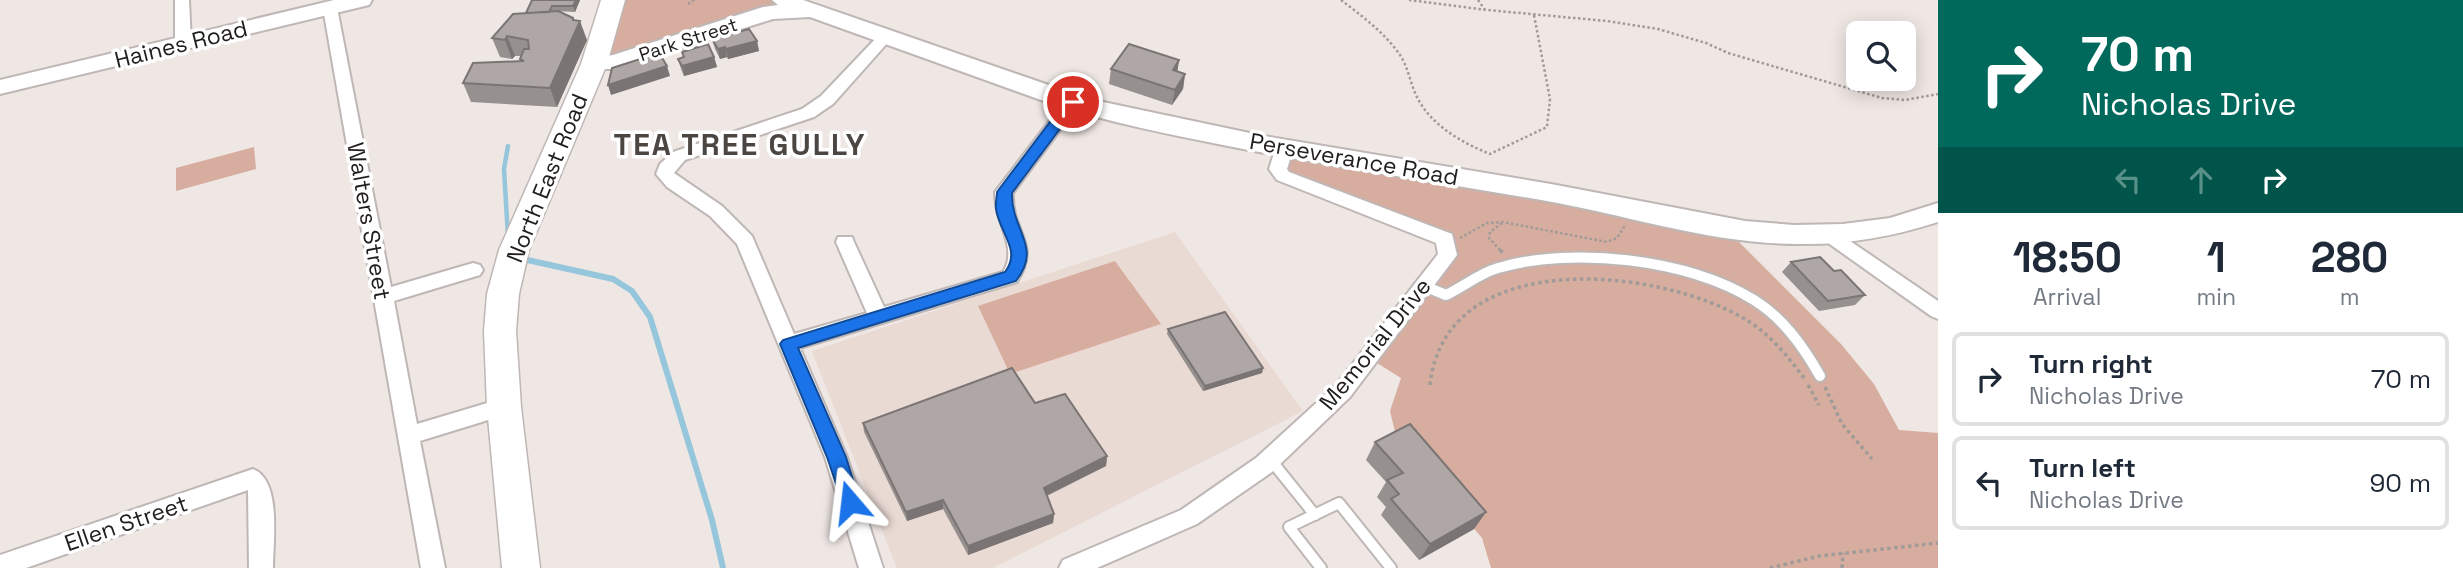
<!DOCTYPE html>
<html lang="en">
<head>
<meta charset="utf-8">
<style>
	body { margin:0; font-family:"Space Grotesk",sans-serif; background:#f6f6f7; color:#1f2937; height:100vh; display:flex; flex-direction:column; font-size:26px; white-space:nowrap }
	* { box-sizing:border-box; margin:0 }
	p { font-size:23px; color:#747a83 }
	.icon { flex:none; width:38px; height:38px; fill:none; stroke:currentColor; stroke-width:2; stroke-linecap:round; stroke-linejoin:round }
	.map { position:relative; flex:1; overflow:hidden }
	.side { display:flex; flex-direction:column; background:#fff; width:525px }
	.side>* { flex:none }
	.hud { background:#00695c; color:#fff; overflow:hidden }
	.buttons { position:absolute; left:1846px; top:21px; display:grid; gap:14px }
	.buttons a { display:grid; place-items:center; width:70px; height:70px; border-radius:10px; background:#fff; box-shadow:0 4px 18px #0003; font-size:35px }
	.pin { position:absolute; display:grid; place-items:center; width:60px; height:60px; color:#fff; margin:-30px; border:4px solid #fff; border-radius:50%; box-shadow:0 2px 7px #0007 }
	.me { position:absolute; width:77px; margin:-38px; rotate:343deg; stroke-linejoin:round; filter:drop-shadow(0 0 5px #0008) }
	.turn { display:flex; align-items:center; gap:24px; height:147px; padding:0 28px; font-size:32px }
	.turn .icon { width:91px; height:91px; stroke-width:2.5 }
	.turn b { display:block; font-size:49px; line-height:60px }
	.lanes { display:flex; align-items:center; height:66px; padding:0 28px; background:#0003; justify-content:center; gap:35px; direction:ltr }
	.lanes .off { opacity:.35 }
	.eta { display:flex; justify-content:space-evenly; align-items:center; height:119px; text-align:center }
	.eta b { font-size:42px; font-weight:700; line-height:49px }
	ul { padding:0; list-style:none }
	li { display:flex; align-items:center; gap:21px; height:94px; margin:0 14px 10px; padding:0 14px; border:4px solid #e0e1e3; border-radius:10px }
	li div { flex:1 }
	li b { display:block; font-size:26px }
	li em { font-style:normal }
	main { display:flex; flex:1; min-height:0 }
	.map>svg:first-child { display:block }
</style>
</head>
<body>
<main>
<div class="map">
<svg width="1938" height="568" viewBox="0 0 1938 568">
	<rect width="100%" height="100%" fill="#efe7e4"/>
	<path fill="#eadad4" d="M1175,232L1303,411L993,568H897L812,351Z"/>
	<path fill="#d6ad9e" d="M613,0H775L771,12L594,64Z
		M254,147L256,169L176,191V168Z
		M1285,147L1724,227L1841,344L1874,384L1899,430L1938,433V568H1491L1482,538L1396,436L1390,411L1401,378L1369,358L1448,255L1445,239L1283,176Z
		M1115,261L1161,324L1010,374L978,306Z"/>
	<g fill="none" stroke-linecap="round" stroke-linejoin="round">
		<path stroke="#96c6dc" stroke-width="4.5" d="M508,146L504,169L508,237"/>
		<path stroke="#96c6dc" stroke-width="6" d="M523,259L613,279L632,291L650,317L712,520L723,568"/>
		<defs>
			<path id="lane" d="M1424,286L1446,295C1463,287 1480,273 1498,268C1573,246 1687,259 1754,300C1783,318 1803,346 1820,376
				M1270,459L1315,515
				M1321,568L1289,527L1339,503L1391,568"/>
			<path id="street" d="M175,0H189L191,43L183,48L175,43Z
				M330,4L337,8L391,287L473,263L480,265L483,270L480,275L394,301L417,424L504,398L511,401L515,407L511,413L420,441L445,568H421L323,8Z
				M885,32L890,34L893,37L890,40L833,104L814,117L685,160L674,173L722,206L752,236L794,334L867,313L836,242L838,237H852L854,242L884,307L1003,272C1019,248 994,221 995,192L1067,98L1073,97L1081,102L1013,193C1011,233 1042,242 1017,282L800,348L847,457L883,568H859L825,457L737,244L710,216L667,187L656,174L660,164L673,152L802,109L821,96L880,34Z
				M1285,141L1294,147L1287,169L1289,172L1452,234L1457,255L1350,397L1272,472L1197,524L1097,568H1059L1063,560L1181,510L1256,458L1336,385L1438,254L1436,243L1277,180L1269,169L1276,147Z
				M1831,228L1938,301V319L1931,316L1824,240L1822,235L1824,230Z
				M253,469C282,480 273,542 273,568H249L248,490L26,568H0V555Z"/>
			<path id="secondary" d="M334,0H372L369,5L0,94V80Z
				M772,0H803L1089,99L1264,136L1551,184L1745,221L1794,225L1843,224L1890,218L1938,203V222C1891,237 1847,245 1798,244C1713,244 1630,216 1547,201C1442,183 1337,167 1233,147C1173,135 1111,123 1052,104L810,17L773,19L615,69H586L582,64L586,59L613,55L763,7L778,5Z"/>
			<path id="primary" d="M601,0H625L607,64L529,250L519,294L516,331L521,407L540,568H502L487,407L484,331L487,294L499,250L581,64Z"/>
		</defs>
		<use href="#lane" stroke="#bfb7b5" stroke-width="14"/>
		<use href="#street" stroke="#bfb7b5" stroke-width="4"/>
		<use href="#secondary" stroke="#bfb7b5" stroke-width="4"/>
		<use href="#primary" stroke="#bfb7b5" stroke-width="3"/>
		<path stroke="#a09a98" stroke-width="2.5" stroke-dasharray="2.5 2.5" stroke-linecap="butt" d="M1341,0C1362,16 1385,33 1400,55C1408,67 1410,82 1416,95C1429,124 1462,143 1490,154L1547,127L1550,99L1534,15
			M1409,0L1487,10L1607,21L1658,29L1706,43L1728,53L1882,98L1905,100L1938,94
			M1478,0L1485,10
			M688,4L694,0
			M1502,223L1490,232L1489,238L1502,252
			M1460,238L1487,223L1503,222L1607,242L1617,238L1626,224"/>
		<path stroke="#a09a98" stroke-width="3.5" stroke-dasharray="3.5 3.5" stroke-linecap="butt" d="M1500,250L1503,253
			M1430,385C1445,244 1662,267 1748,321C1771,335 1788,357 1804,378
			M1808,385L1819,405
			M1825,387L1842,424L1872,459
			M1770,568L1819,556L1938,543
			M1842,568L1843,553"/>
		<use href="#lane" stroke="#fff" stroke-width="10"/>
		<use href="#street" fill="#fff" fill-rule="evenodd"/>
		<use href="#secondary" fill="#fff" fill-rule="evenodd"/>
		<use href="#primary" fill="#fff" fill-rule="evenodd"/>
	</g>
	<path fill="#96908e" d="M532,0H580L575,12L554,11L574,20L587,40L557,107L471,102L463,83L521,61L520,59L521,56H515L512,59L500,57L492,38L526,13Z
		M712,39L757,41L759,51L728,59L727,57L720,59L715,49Z
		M682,52L714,57L717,67L684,76L681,69L678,59L683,58Z
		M1179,60L1177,71L1185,74L1183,89L1172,105L1109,84L1111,69Z
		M1791,262L1834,271L1865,295L1855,305L1819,311L1782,272Z
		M1168,329L1263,368L1262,373L1203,391L1167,334Z
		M1035,403L1107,456L1106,466L1047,496L1054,514L1053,523L968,555L943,509L907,521L864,432L863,423Z
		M1375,442L1486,512L1474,529L1419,560L1381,515L1386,507L1377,497L1386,482L1366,460Z"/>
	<path fill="#7a7574" d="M576,0H580L575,12L573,6Z
		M573,18L577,29L580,21L587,40L557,107L550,88Z
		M507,36L515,56L512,59L505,40Z
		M757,41L759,51L728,59L726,49Z
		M725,47L727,57L720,59L718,49Z
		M714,57L717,67L684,76L682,66Z
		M1179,60L1177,75L1173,70Z
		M667,66L670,76L611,95L608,85Z
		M1185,74L1183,89L1172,105L1175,90Z
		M1263,368L1262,373L1203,391L1205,386Z
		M1107,456L1106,466L1043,497L1044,488Z
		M943,500V509L907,521L906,512Z
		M1486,512L1474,529L1419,560L1430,544Z
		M1054,514L1053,523L968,555V546Z"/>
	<path fill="#afa7a5" stroke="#7a7574" stroke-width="2" d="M532,0H576L573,6H552L549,12L526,13Z
		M558,11L573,18V20L580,21L550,88L463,83L473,63L524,61L520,59L524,49H529L528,40L507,36L505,40L492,38L513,14Z
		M749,29L757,41L726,49L725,47L718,49L712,39Z
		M708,44L714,57L682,66L678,59L684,57L682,52Z
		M1129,44L1179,60L1173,70L1185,74L1175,90L1111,69Z
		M659,53L667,66L608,85L612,68Z
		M1820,257L1834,271L1841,270L1865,295L1828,301L1791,262Z
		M1225,312L1263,368L1205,386L1168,329Z
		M1012,368L1035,403L1065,394L1107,456L1044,488L1054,514L968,546L943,500L906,512L863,423Z
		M1410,424L1486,512L1430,544L1391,499L1399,494L1387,480L1403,473L1375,442Z"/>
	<path fill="#1a73e8" stroke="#114b97" stroke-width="2" d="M1073,97L1080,102L1012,193C1011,231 1043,246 1016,281L798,348L846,457L860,502L857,507L850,510L844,507L827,457L780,344L783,340L1005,272C1022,250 999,232 996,209C995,204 997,197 997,192L1068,98Z"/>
	<g text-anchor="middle" stroke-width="7" stroke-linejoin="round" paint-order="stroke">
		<g font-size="19" fill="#201d1c" stroke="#fff">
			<text transform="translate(688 39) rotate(-18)" y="7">Park Street</text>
		</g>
		<g font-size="23" fill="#201d1c" stroke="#fff">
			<text transform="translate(181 44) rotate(-14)" y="8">Haines Road</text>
			<text transform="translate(1354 159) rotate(10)" y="8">Perseverance Road</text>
			<text transform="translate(547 178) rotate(-68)" y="8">North East Road</text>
			<text transform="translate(369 221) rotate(80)" y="8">Walters Street</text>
			<text transform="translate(1375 344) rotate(-51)" y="8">Memorial Drive</text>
			<text transform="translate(126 523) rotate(-19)" y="8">Ellen Street</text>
		</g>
		<g font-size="30" font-weight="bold" letter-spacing="2" fill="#4c4643" stroke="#fff">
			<text x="740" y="155">TEA TREE GULLY</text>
		</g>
	</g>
</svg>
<div class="buttons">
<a><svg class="icon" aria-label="search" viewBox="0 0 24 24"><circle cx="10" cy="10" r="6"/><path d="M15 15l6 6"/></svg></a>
</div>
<div class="pin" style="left:1073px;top:102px;background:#d93025"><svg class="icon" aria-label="arrive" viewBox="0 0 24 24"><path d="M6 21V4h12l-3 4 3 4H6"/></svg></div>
<svg class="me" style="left:850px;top:502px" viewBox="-20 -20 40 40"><path d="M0-17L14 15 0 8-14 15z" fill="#1a73e8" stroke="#fff" stroke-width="4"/></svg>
</div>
<section class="side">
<div class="hud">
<div class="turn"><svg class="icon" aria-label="right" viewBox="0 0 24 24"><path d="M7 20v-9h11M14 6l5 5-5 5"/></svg><div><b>70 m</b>Nicholas Drive</div></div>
<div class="lanes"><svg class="icon off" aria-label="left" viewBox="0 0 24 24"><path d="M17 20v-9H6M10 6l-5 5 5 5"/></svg><svg class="icon off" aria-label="ahead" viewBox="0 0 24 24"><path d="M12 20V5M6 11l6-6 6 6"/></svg><svg class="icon" aria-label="right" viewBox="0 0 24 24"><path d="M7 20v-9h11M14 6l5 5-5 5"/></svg></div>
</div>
<div class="eta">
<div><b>18:50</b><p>Arrival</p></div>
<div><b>1</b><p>min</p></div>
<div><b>280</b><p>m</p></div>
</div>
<ul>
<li><svg class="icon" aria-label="right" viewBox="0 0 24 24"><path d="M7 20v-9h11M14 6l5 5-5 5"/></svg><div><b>Turn right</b><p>Nicholas Drive</p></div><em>70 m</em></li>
<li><svg class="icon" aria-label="left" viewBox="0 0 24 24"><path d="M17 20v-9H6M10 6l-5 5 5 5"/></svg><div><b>Turn left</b><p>Nicholas Drive</p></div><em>90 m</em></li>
</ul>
</section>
</main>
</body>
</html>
